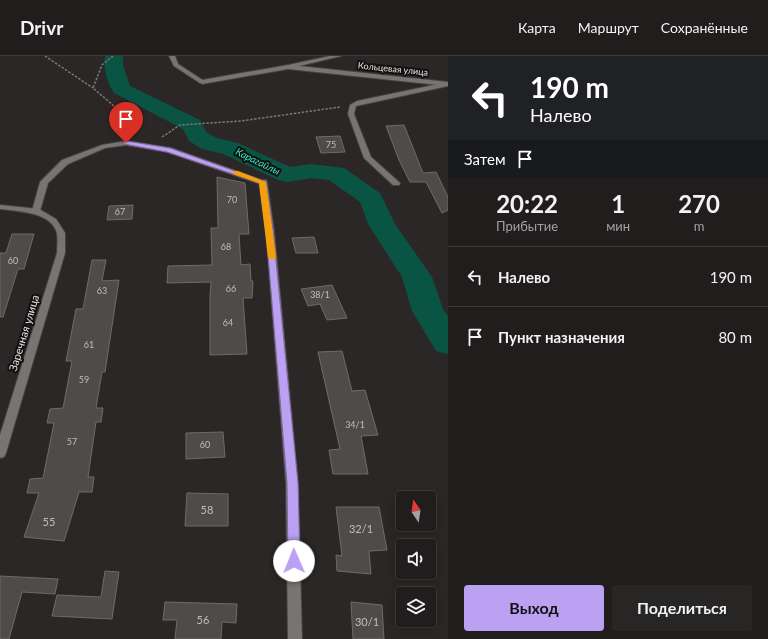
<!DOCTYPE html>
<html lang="ru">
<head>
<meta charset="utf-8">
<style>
	body { margin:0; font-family:Lato,sans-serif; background:#282625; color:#f1f3f6; height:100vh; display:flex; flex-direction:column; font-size:15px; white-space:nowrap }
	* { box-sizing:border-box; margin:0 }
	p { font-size:13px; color:#a2a2a3 }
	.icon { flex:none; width:22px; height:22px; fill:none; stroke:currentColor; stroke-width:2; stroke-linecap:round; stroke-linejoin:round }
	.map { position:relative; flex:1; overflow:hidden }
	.details { display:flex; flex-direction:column; background:#201d1c; width:320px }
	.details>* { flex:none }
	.banner { background:#202124; color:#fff; overflow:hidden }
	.needle { width:26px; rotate:347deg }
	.tools { position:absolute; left:396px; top:435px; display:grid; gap:8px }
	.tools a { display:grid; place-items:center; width:40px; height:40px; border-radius:4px; background:#201d1c; box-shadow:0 2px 10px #0003,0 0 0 1px #3d3b3b; font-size:20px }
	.pin { position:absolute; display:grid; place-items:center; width:34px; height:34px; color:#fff; margin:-41px -17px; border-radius:50% 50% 50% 0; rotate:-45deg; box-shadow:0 0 4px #0007 }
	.pin .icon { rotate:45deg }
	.me { position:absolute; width:44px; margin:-22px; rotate:359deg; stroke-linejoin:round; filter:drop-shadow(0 0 3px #0008) }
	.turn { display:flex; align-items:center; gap:14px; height:84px; padding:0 16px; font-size:18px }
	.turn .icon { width:52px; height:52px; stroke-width:2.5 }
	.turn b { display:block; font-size:28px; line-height:34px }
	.then { display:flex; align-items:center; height:38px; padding:0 16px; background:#0003; gap:8px; font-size:15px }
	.eta { display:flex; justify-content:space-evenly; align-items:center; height:68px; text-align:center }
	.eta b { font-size:24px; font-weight:700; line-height:28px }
	.primary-button { display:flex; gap:8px; margin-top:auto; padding:8px 16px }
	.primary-button a { flex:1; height:46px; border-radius:4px; background:#bca0f2; color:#111; font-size:16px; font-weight:700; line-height:46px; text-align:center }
	.primary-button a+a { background:#282625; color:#f1f3f6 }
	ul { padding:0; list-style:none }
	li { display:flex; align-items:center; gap:12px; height:60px; padding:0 16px; border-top:1px solid #3d3b3b }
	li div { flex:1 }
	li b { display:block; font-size:15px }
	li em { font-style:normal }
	header { display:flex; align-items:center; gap:24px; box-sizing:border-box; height:56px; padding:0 20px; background:#201d1c; border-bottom:1px solid #3d3b3b }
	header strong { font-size:19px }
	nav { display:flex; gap:22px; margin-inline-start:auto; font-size:14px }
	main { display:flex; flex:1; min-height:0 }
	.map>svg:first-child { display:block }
</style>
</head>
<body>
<header>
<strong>Drivr</strong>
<nav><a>Карта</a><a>Маршрут</a><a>Сохранённые</a></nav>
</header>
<main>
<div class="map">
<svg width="448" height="583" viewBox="0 0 448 583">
	<rect width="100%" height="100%" fill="#2a2726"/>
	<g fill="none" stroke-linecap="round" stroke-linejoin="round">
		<path fill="#0a5443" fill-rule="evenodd" d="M105,0H123V9L130,30L200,64L206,76L217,82L238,87L290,111L311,108L344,112L380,137L395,168L432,221L443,253L448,260V298L436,295L412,255L402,221L368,168L360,146L329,124L311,122L287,126L278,124L223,98L202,93L189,85L183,73L114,37C107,27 103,12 105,0Z"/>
	</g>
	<path fill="#4f4b49" stroke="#6f6b6a" d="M404,69L423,117L436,116L448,141V154L442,157L426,126H410L399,104L386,70Z
		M340,80L345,96L321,97L316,81Z
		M217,121L245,127L249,178H239L241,209L250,208L251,225H253L252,242H243L247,298L210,299V239L211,226L167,227L168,210L212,209L211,172H218Z
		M133,149L132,163L107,164L109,150Z
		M12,178H34L24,213H18L3,261H0V197H6Z
		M314,181L318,197H296L292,182Z
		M92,204H106L102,225L119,224L105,316H102L96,352H103L101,366H96L88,421H94L92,436H79L64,485L24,481L39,437H27L30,423L43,422L54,367H47L50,353L63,352L72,305H66L76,253H83Z
		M332,229L347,262L327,264L320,248L308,250L301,233Z
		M342,295L352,335L365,334L378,379L361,380L368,418H333L329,394L340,393L318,296Z
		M223,376L225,401L186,403V377Z
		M187,437L228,438V470H185Z
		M336,451H379L387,494L369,495L371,518L337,515L336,499L342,500Z
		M105,515L119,516L112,563L52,560L57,539L101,541Z
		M0,520L58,523L55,538L22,536L9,583H0Z
		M165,546L237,548L236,567L222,566L221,583H175L177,564H163Z
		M351,546L382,549L384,583H353Z"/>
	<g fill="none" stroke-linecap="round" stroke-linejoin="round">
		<defs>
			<path id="lane" d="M169,0H175L178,8L204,25V27H200L174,10Z
				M448,26V30L356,50L354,58L371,101L400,127L399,129H393L364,102L348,58L350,49L357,45Z
				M126,85L171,92L267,126L263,128H260L167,96L126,89L105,92L68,108L48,127L40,155L36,157H33L32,155L40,126L62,104L102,89Z"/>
			<path id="street" d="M330,0H341L299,10L448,26V30L288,13L202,28L199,26L202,24L288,9Z
				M260,124H266L267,126L274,175L298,427L302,583H288L286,427L266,175L259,126Z
				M0,149L39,153L56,163L65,177V197L6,397L4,401L0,402V379L57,197C57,191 58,184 57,178C53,156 17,155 0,153Z"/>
		</defs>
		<use href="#lane" stroke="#464342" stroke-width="2"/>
		<use href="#street" stroke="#464342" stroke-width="2"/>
		<path stroke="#7a7776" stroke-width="1.5" stroke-dasharray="2.5 1.5" stroke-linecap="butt" d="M45,0L93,32
			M113,0L102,9L93,32L115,51L123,77
			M162,81L180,69L241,65L340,51"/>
		<use href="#lane" fill="#787472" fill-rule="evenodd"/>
		<use href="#street" fill="#787472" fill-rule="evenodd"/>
	</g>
	<path fill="#bca0f2" stroke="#7a689d" d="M126,85L170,92L266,126L273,175L298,427L300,505L298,509L294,511L290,509L288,505L287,427L266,175L260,127L167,96L124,88L123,87Z"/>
	<path fill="#f59e0b" d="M233,115H238L266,126L276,201L275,203H269L268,201L259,127L233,118Z"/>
	<g text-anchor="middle" stroke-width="4" stroke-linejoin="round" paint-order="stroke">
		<g font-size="9" fill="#e6e4e3" stroke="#121010">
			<text transform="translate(393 13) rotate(6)" y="3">Кольцевая улица</text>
		</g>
		<g font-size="9" fill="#c0bebc">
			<text x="331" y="92">75</text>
			<text x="232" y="147">70</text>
			<text x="120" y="159">67</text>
			<text x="226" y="194">68</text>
			<text x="13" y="208">60</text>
			<text x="231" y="236">66</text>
			<text x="102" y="238">63</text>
			<text x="320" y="242">38/1</text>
			<text x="228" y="270">64</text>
			<text x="89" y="292">61</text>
			<text x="84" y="327">59</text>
			<text x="355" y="372">34/1</text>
			<text x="72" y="389">57</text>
			<text x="205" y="392">60</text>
		</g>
		<g font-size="10" font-style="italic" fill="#35ebc0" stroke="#121010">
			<text transform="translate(258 105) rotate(26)" y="4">Карагайлы</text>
		</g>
		<g font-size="11" fill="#e6e4e3" stroke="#121010">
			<text transform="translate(24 277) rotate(-73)" y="4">Заречная улица</text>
		</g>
		<g font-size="11" fill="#c0bebc">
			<text x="207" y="458">58</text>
			<text x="49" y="470">55</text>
			<text x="361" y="477">32/1</text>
			<text x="203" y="568">56</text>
			<text x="367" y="570">30/1</text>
		</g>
	</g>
</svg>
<div class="tools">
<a><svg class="needle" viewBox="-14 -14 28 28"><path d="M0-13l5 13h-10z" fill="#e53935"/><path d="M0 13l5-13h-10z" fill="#a2a2a3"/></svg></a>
<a><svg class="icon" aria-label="sound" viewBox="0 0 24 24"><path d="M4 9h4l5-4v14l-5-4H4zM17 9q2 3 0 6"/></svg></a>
<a><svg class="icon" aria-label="layers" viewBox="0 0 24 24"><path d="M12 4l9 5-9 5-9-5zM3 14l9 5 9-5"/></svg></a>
</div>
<div class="pin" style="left:126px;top:87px;background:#d93025"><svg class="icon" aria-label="arrive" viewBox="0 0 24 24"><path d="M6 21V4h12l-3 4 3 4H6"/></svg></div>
<svg class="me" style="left:294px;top:505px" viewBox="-20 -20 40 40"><circle r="19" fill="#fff"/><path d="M0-13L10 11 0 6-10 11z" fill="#bca0f2"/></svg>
</div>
<section class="details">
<div class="banner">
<div class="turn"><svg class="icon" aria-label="left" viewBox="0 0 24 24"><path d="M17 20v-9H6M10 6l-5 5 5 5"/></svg><div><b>190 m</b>Налево</div></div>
<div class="then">Затем<svg class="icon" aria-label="arrive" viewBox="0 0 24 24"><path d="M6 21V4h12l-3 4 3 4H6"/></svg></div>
</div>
<div class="eta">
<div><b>20:22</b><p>Прибытие</p></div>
<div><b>1</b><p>мин</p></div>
<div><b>270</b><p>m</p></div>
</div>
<ul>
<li><svg class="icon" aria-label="left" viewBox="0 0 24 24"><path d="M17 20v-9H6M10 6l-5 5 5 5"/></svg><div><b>Налево</b></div><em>190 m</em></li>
<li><svg class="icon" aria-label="arrive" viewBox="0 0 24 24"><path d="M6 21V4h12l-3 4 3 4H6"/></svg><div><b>Пункт назначения</b></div><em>80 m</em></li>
</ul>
<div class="primary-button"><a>Выход</a><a>Поделиться</a></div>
</section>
</main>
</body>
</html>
